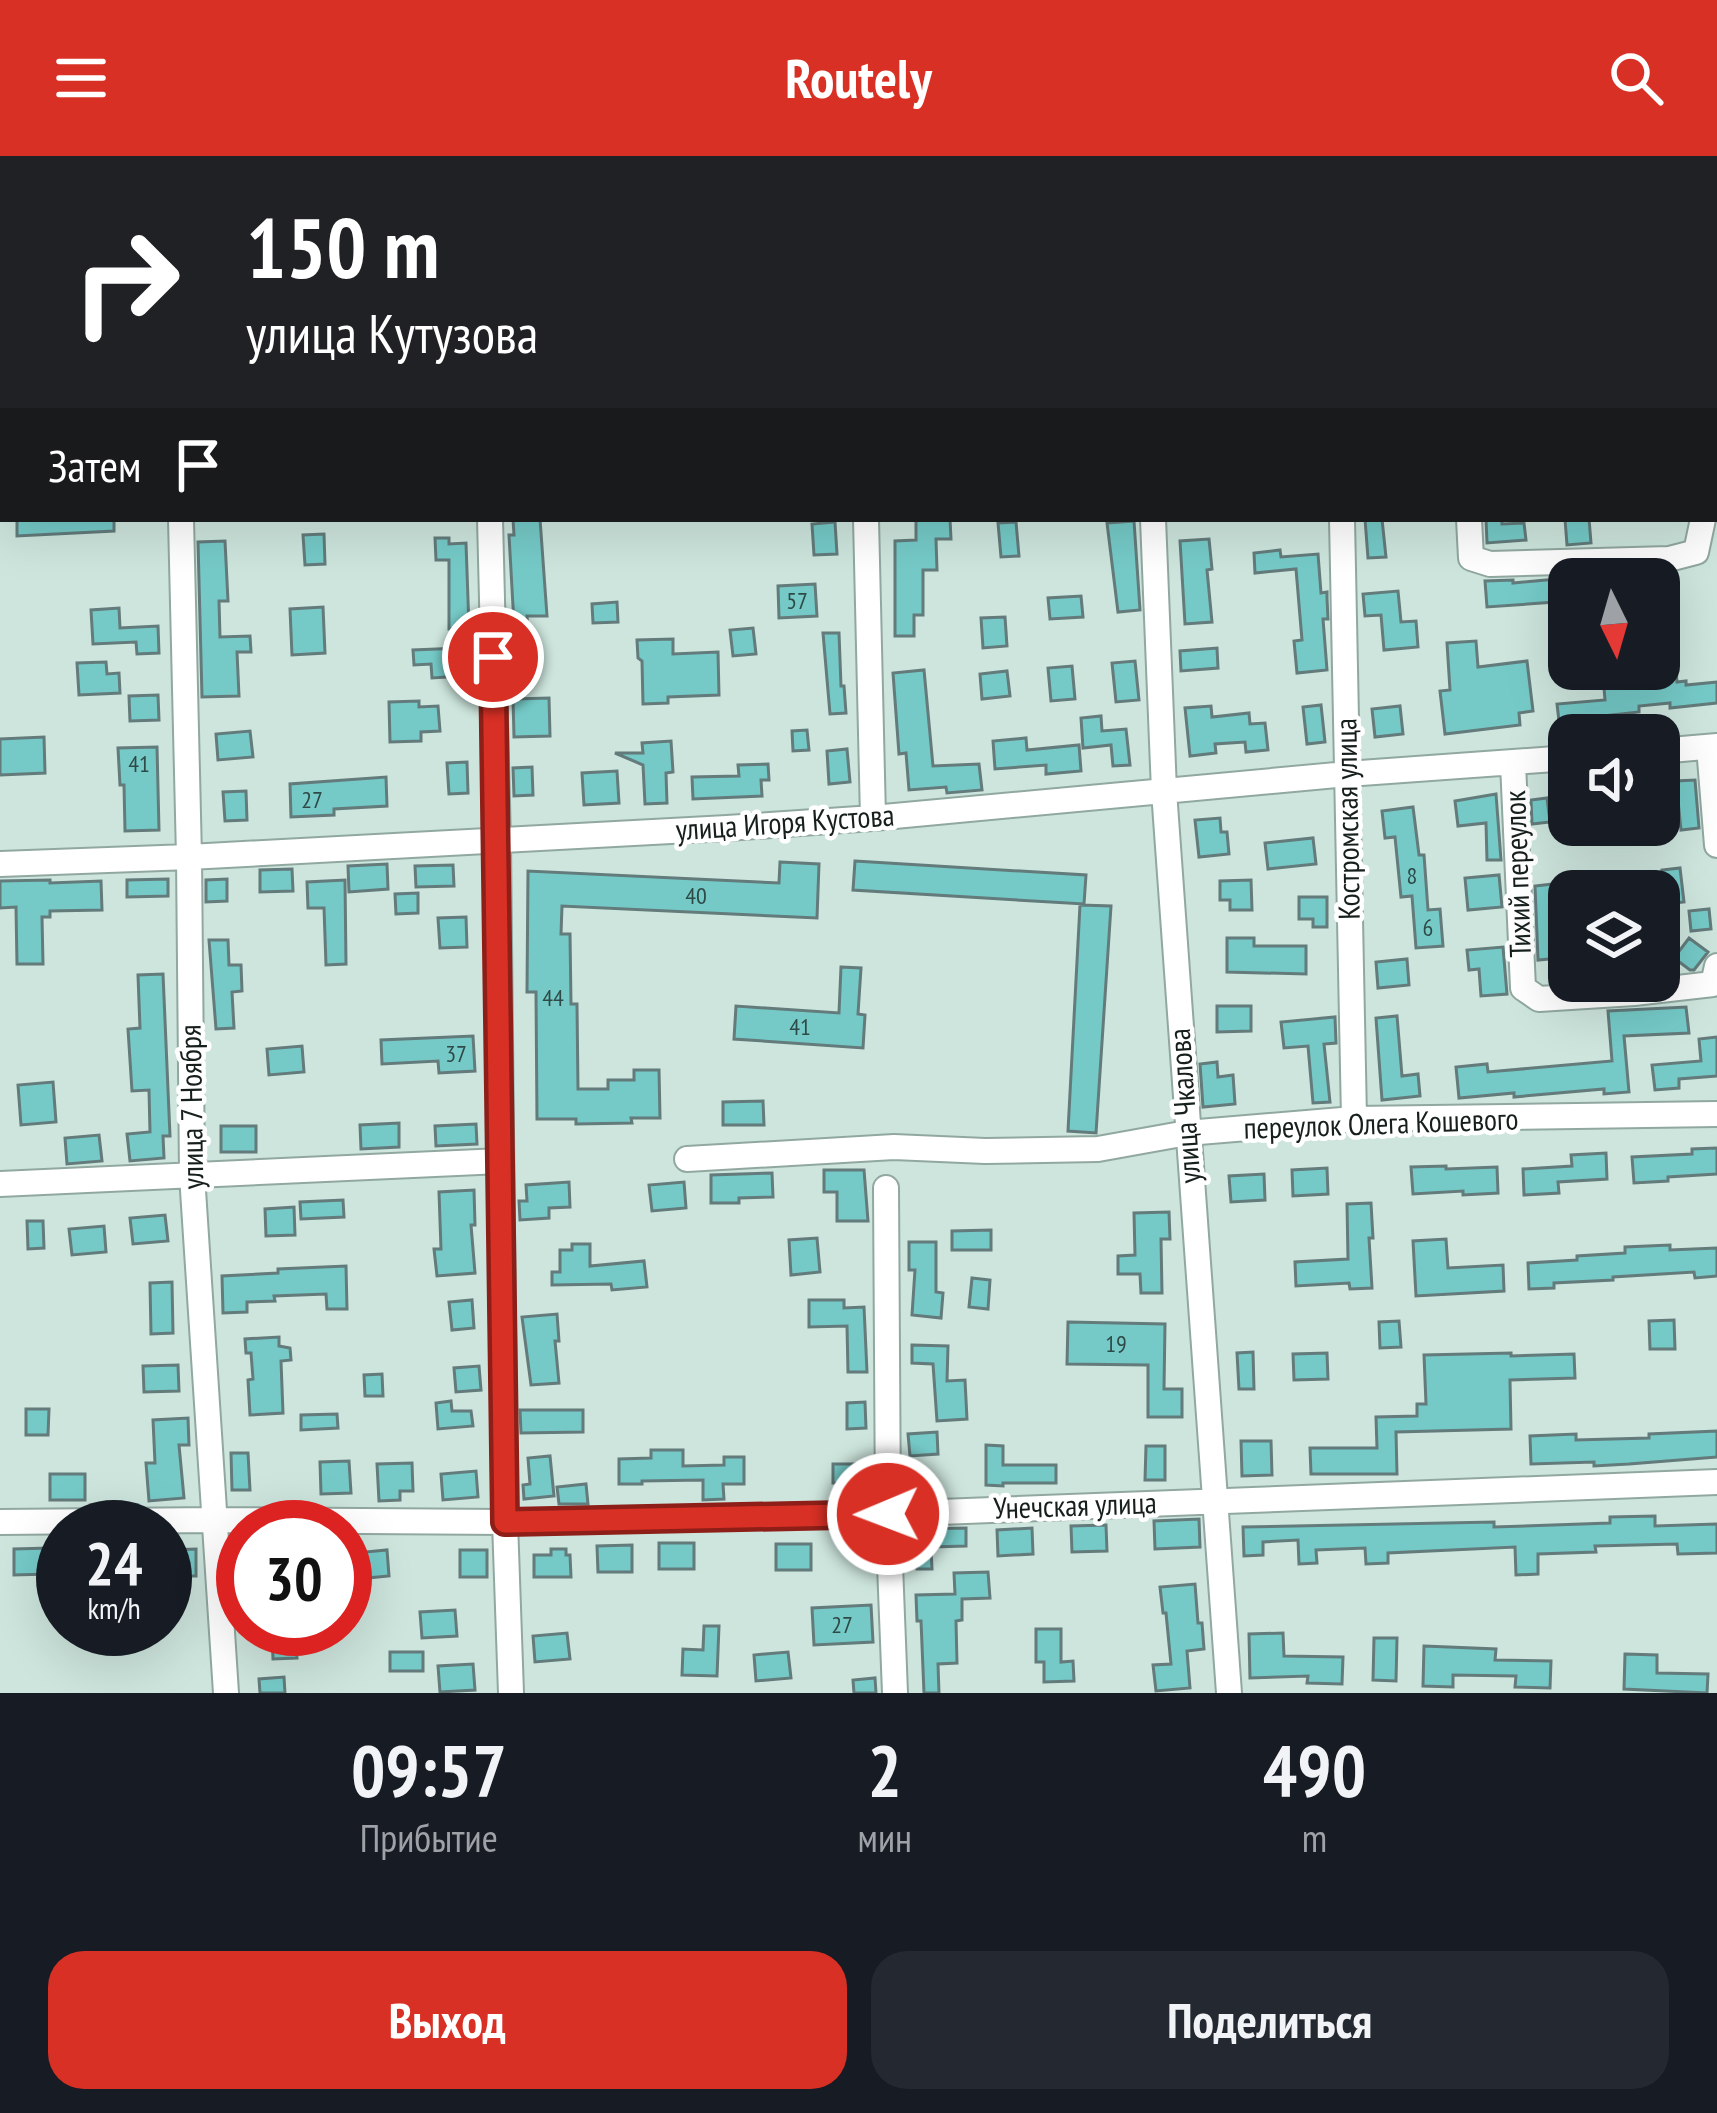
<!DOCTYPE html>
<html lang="ru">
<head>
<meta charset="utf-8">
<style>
	body { margin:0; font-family:"PT Sans Narrow",sans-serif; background:#242831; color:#f1f3f6; height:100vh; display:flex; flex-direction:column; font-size:45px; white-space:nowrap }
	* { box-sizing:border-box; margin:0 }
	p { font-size:39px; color:#9ea1a6 }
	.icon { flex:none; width:66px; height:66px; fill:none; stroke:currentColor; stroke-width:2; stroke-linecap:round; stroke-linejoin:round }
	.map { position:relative; height:1537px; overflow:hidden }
	.drawer { display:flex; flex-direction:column; background:#171b24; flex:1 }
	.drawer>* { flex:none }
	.top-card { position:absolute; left:0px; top:0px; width:1719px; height:366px; box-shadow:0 12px 48px #0002; background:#202124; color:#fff; overflow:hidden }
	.needle { width:78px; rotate:175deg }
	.tools { position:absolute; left:1548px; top:402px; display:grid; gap:24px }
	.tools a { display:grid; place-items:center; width:132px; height:132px; border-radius:24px; background:#171b24; box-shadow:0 12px 48px #0002; font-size:60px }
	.speed { position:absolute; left:36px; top:1344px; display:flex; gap:24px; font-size:60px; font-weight:700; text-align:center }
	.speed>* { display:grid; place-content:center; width:156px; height:156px; border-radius:50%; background:#171b24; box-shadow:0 12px 48px #0002; line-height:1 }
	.speed small { font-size:30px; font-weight:400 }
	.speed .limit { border:18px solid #d22; background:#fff; color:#111 }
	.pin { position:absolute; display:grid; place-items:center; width:102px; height:102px; color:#fff; margin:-51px; border:6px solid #fff; border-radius:50%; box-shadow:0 3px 12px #0007 }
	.me { position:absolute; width:132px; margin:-66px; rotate:269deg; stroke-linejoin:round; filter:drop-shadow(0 0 9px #0008) }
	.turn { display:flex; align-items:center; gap:42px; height:252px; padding:0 48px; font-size:54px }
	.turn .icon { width:156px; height:156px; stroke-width:2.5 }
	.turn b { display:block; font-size:84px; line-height:102px }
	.then { display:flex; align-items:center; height:114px; padding:0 48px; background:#0003; gap:24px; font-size:45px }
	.eta { display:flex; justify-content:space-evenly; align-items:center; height:204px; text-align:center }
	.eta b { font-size:72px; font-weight:800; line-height:84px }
	.primary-button { display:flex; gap:24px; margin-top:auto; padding:24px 48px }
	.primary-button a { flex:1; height:138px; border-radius:36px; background:#d93025; color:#fff; font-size:48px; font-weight:800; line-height:138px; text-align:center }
	.primary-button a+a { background:#242831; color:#f1f3f6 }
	header { display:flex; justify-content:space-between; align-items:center; height:156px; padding:0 48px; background:#d93025; color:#fff; font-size:54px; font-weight:800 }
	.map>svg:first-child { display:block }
</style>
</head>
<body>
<header><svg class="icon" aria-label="menu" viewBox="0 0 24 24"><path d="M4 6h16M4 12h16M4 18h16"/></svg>Routely<svg class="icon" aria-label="search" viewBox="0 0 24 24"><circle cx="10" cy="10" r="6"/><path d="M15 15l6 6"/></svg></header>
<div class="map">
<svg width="1717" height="1537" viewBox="0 0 1717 1537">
	<rect width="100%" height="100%" fill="#cde5dd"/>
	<path fill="#75cac8" stroke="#637b7b" stroke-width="3" d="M17,363H114V375L17,380Z
		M513,363H540L547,460H527L530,505L510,507V486H515L509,379H514Z
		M916,363H950L951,383H936L937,414H923V459H914V480H895V385L916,384Z
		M1365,363H1382L1386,401L1368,402Z
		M1486,363H1502V368L1524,367L1526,384L1487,387Z
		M1565,363H1589L1591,387L1567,389Z
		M1134,365L1140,454L1118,456L1107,367Z
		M835,366L837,398L814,399L812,368Z
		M1016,366L1019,400L1001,401L998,367Z
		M324,378L325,408L305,409L303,379Z
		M435,382H449V388L466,387L469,472L449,473V404H436Z
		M1209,383L1212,413L1207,414L1212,466L1185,468L1180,385Z
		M225,385L228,445H219L220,481L250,480L251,496H237L239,540L202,541L198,386Z
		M1280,394L1281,401L1318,398L1321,437L1327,436V442L1328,463H1323L1327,514L1297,517L1294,485L1302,484L1296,413L1255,417L1254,397Z
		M1659,421L1675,422L1676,443L1659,442Z
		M1569,422V445L1487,451L1485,425L1513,424V427Z
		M815,428L817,460L779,462L778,430Z
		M1398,435L1401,466L1416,465L1418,491L1384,494L1381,459L1365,460L1363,438Z
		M1081,440L1083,461L1050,463L1048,442Z
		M617,446L618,466L593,467L592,448Z
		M323,451L325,497L292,499L290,453Z
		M119,452L120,472L158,470L159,497L137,498L136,486L93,488L91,454Z
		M1005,461L1007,490L983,492L981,462Z
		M753,472L756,498L733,500L730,474Z
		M823,477H839L841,530H844L846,557L830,558Z
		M673,483V498L718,496L719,539L668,541V547L643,548L642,505L638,502L637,484Z
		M1476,485L1478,511L1527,505L1533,555L1519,557L1520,569L1445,578L1440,535L1450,534L1447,487Z
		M460,492L462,520L432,522L431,508L414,509L413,494Z
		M1217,492L1218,512L1181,515L1180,495Z
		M1675,504L1677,526L1686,525V529L1717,526V547L1670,552V547L1639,550V556L1593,561L1594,571L1560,574L1557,548L1605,544L1604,532L1651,528L1649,513H1659V506Z
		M1135,505L1139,544L1116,546L1112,507Z
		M106,506L107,518L119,517L120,537L79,539L77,507Z
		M1072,510L1075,543L1051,545L1048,512Z
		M924,514L933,610L979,608L982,634L947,637L946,631L909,634L906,597L899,598L893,517Z
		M1007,515L1010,540L982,543L980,518Z
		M158,539L159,564L130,565L129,540Z
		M549,542L550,580L514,581L513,543Z
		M419,545V551L438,550L440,575L421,576V585L390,586L389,546Z
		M1321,549L1325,586L1307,588L1303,551Z
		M1211,550L1212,561L1249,557L1250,568L1265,567L1268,594L1246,596L1245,586L1215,588L1216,597L1190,600L1185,552Z
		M1400,550L1403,578L1375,581L1372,553Z
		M1101,560L1102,575L1126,573L1130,609L1113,610L1111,589L1083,592L1081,562Z
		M807,574L809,594L793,595L792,575Z
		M250,575L253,601L218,604L216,578Z
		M44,581L45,617L0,619V583Z
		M1026,582L1027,594L1079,589L1081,615L1046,618V609L995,613L993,585Z
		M671,585L673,616L666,617L667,647L645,648L643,609L615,597H643L642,587Z
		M157,591L159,674L125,675L124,629H120L118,592Z
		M847,593L850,626L829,628L827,595Z
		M467,606L468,637L449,638L447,607Z
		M768,608L769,624H761L762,640L693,643L692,621L739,620L738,609Z
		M532,611L533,639L514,640L513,612Z
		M617,615L619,647L584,649L582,617Z
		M386,621L387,650L334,653V659L291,661L290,628Z
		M1695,624L1699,672L1681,674L1676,625Z
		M246,635L247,664L225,665L223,636Z
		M1496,638L1501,704H1487L1486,667L1458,670L1455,645Z
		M1547,642L1550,666L1532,668L1531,644Z
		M1413,651L1419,699H1424L1428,754L1440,753L1443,790L1416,792L1412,740L1401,741L1395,681L1385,682L1382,655Z
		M1220,662L1221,676H1227L1229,698L1199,701L1195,664Z
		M1313,682L1316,708L1268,713L1265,687Z
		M855,705L1086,719L1084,748L853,734Z
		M780,706L819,708L817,762L562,750L561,778H570L571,848H577L578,933H608V924H634V914H659L660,962H631L632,967L576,968V963H537L536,836H527L528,715L779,727Z
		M387,708L388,733L349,736L348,710Z
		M453,709L454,730L416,731L415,710Z
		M1680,712L1684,746L1666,748L1662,714Z
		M292,713L293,735L260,736V714Z
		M1499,719L1502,751L1468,754L1465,722Z
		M168,723V740L127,741V724Z
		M227,723V745L206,746V724Z
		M50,724V727L101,725L102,754L50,755V761H42L43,808H17L16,751L0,752V725Z
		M345,724L346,808L326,809L324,752H308L307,726Z
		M1251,724L1252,754H1230V744H1220V725Z
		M1553,728L1561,802L1538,804L1535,730Z
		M418,737V757L396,758L395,738Z
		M1299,741H1327V771H1313V763H1299Z
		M1080,749L1111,750L1096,977L1068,975Z
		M1709,753L1711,773L1691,775L1689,755Z
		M466,761L467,791L440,792L438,762Z
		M1227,782H1254V790H1306V818L1227,816Z
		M1689,782L1708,796L1694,814H1690L1674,802Z
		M209,784H228L229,809H241L242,835L232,836L234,872L216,873Z
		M1503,791L1507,838L1481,840L1479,813L1469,814L1467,794Z
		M1407,803L1409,829L1378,832L1376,806Z
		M841,811L861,812L858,858L865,859L863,892L734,883L736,850L839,857Z
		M163,818L170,980H163L164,1002L130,1005L127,978L150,976L149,934L132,935L128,873L140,872L138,819Z
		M1217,850H1251V875L1217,876Z
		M1686,851L1689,877L1624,880L1629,936L1604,938V933L1514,941V937L1459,942L1456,911L1487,908L1488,916L1612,905L1608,855Z
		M1397,860L1402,920L1418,918L1420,940L1382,944L1376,862Z
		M1335,861L1336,887L1324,888L1330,946L1313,947L1308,890L1284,892L1281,866Z
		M473,880L475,915L439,917L438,905L382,908L381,884Z
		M1717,881V920L1679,923V932L1655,934L1652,909L1701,905L1699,883Z
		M302,890L304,916L269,919L267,893Z
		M1217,906L1218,921L1233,919L1235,948L1203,951L1200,908Z
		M53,926L56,966L21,969L18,929Z
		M763,945L764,969H723V946Z
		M399,967V991L361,993L360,969Z
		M476,968L477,988L436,990L435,970Z
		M221,970H256V996H221Z
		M99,979L102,1005L67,1008L65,982Z
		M1717,992V1018L1668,1021V1025L1634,1027L1632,1001L1692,998V993Z
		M1606,997L1607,1023L1558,1026L1559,1037L1524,1039L1523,1013L1572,1010L1571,999Z
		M1446,1010V1013L1497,1011L1498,1037L1463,1039V1035L1413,1038L1411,1011Z
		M1327,1012L1328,1038L1293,1040L1292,1014Z
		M824,1014H864L868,1065H837V1036H824Z
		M772,1017L773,1041L739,1042V1047H711V1019Z
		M1264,1018L1265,1044L1231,1046L1229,1020Z
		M569,1026L570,1051L549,1052V1062L520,1064L519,1045H527L526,1029Z
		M684,1026L686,1052L652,1055L649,1029Z
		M474,1034L475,1069H471L475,1117L437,1120L434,1093H441L439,1036Z
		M343,1044L344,1061L301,1063L300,1046Z
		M1371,1047L1373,1082H1369L1372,1132L1350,1133L1349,1127L1296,1130L1295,1106L1348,1103L1347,1048Z
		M294,1051L295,1079L266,1080L265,1053Z
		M1169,1056L1170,1083H1161L1162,1137H1141L1140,1118H1118V1100L1135,1099L1134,1057Z
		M165,1059L168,1085L133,1088L130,1062Z
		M27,1065H43L44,1092L28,1093Z
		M104,1070L106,1096L72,1099L69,1073Z
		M991,1074V1094H952V1075Z
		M817,1082L820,1116L791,1119L789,1084Z
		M1446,1083L1448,1112L1503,1109L1504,1135L1416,1140L1413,1085Z
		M909,1086H936V1136L943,1137L941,1162L912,1159L915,1114H909Z
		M572,1088H590V1110L644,1105L647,1131L612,1134L611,1128L552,1129V1116H560V1094H572Z
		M1670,1089V1094L1717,1092V1120L1695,1122L1694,1116L1613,1121V1124L1554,1127V1132L1529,1133L1528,1107L1577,1104V1100L1625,1097V1091Z
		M346,1110L347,1153H327L326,1138L274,1140L275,1145L247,1146V1156L223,1157L222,1120L278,1117V1113Z
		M972,1122L990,1124L988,1153L969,1151Z
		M172,1126L173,1177L151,1178L150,1127Z
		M472,1144L474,1172L452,1174L449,1146Z
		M809,1144H844V1152L864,1151L867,1216H848L847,1170L809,1171Z
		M557,1158L559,1185H555L559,1227L531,1229L522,1161Z
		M1674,1164L1675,1193H1650L1649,1165Z
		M1399,1165L1401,1191L1380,1192L1379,1166Z
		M1068,1166L1165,1168L1164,1233H1182V1261H1148V1209L1067,1208Z
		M279,1181V1190L290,1192L291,1204L281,1205L283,1257L250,1259L248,1224L253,1223L251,1197H246L245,1183Z
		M912,1189L948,1190L947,1225L965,1224L967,1263L937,1265L933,1208L912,1207Z
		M1253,1196L1254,1233H1239L1237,1197Z
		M1327,1197L1328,1223L1294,1224L1293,1198Z
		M1511,1197V1200L1574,1198L1575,1222L1510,1224L1511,1273L1396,1276L1397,1318H1311L1310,1292H1377L1376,1261L1417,1260V1248H1426L1424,1199Z
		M178,1209L179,1235L144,1236L143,1210Z
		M479,1210L481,1234L456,1236L454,1212Z
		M382,1218L383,1240H365L364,1219Z
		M451,1245L452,1255H471L473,1270L438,1273L436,1247Z
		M865,1246L866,1272L847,1273V1247Z
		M26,1253H49L48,1279H26Z
		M520,1254H583V1276L521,1277Z
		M337,1258L338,1272L301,1274V1259Z
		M188,1262L189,1289H179L184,1342L149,1345L146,1307H155L153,1264Z
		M1717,1275V1301L1629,1308L1594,1310V1306L1531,1308L1530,1280L1576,1278V1284L1649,1282V1278Z
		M937,1276L938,1298L910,1300L908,1278Z
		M1241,1285H1271L1272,1319L1242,1320Z
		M986,1289L1003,1290V1309H1056V1327H1003V1330L986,1329Z
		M1146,1290H1165V1324H1145Z
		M651,1294H683V1310L724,1309V1301H744V1328H723L724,1343L703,1344V1324L642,1325V1328H619V1303L651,1302Z
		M231,1297H248L250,1334H232Z
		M550,1300L554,1340L524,1343L523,1329L530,1328L528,1302Z
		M349,1305L351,1337L321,1338L320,1306Z
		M412,1307L413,1335H400V1344L379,1345L377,1308Z
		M833,1308H864V1327H833Z
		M476,1315L478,1341L443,1344L441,1318Z
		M50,1318H85V1344H50Z
		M586,1328L588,1348H559L557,1331Z
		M1655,1360V1370L1717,1368V1397L1678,1398L1677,1388L1595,1390L1596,1396L1538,1398V1418L1516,1419L1515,1391L1388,1397V1407L1366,1408L1365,1392L1316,1394L1317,1407L1299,1408L1298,1384L1263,1386V1399L1244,1400L1243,1371L1494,1366V1371L1610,1367V1361Z
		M1199,1363L1200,1391L1155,1393L1154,1365Z
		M1106,1369L1107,1395L1072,1396L1071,1370Z
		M966,1372V1390L931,1391L932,1413H917L915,1373Z
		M1032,1372L1033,1398L998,1400L997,1374Z
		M659,1387H694V1413H659Z
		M776,1388H811V1414H776Z
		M632,1389V1416H598L597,1390Z
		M49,1392V1418L14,1419V1393Z
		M196,1393V1420H165V1394Z
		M551,1393H566V1399H570L571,1421H534V1399H551Z
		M387,1394L389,1420L367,1422L365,1396Z
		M460,1394H487V1421H460Z
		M988,1416L990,1442L962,1443V1464L956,1465L957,1507L938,1508L939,1537H924L921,1465H917L916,1439L955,1438L954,1417Z
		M1195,1428L1198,1467H1202L1204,1493L1187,1495L1190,1532L1156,1535L1153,1509L1171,1508L1166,1457H1163L1160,1431Z
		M871,1449L873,1486L814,1489L812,1452Z
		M455,1454L457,1480L422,1482L420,1456Z
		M704,1470H719L717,1520L682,1519L683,1493L703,1494Z
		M1036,1473H1061V1506L1073,1505L1074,1525L1044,1526V1506H1036Z
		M295,1476L297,1502L273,1503L272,1477Z
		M567,1477L570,1503L535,1506L533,1480Z
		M1283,1477L1284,1500L1343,1501L1342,1528L1307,1527L1308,1520L1250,1522L1249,1478Z
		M1374,1482H1397L1396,1525L1373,1524Z
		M1424,1490L1496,1493L1495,1504L1551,1505L1550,1532L1515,1531L1516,1520L1453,1519V1531L1423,1530Z
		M390,1496H423V1515H390Z
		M788,1496L791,1522L756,1525L754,1499Z
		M1625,1498L1657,1499V1517L1708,1518L1707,1537L1624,1533Z
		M473,1508L475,1534L440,1536L438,1510Z
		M284,1521L285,1537H260L259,1523Z
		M875,1522L876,1537H854L853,1524Z"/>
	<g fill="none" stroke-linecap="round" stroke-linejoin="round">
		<defs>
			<path id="minor" d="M711,0V3
				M1148,0V3
				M1341,0V3
				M177,3V0
				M1073,3L1114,0
				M0,50H3
				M1716,223H1717
				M0,323L3,322
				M181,363L189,701L192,1019L226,1537
				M490,363L498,685L505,1366L511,1537
				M866,363L873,662
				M1153,363L1164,635L1229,1537
				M1342,363L1354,963
				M1469,363L1471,402L1490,408L1669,403L1696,396L1703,363
				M1709,591L1717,689
				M1659,595L1717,590
				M1513,607L1523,832L1539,843L1634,837L1713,828L1717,810
				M0,708L189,701L727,672L873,662L1347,618L1569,602
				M687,1003L894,991L985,995L1098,993L1187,977L1354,963L1717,958
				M0,1028L501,1005
				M886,1032L888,1358L895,1537
				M0,1366L214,1364L505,1366L888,1358L1717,1326"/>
		</defs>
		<use href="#minor" stroke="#91a8a0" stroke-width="28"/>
		<use href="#minor" stroke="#fff" stroke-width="24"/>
	</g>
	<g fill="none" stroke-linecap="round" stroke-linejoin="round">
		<defs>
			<path id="route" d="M493,501L505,1366L888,1358"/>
		</defs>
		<use href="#route" stroke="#8d1f18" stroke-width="30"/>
		<use href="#route" stroke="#d93025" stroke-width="21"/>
	</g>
	<g text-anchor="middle" stroke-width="9" stroke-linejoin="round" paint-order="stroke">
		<g font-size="24" fill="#2e4a47">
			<text x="797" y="453">57</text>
			<text x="139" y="616">41</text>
			<text x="312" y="652">27</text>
			<text x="1412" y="728">8</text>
			<text x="696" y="748">40</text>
			<text x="1428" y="780">6</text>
			<text x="553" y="850">44</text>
			<text x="800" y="879">41</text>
			<text x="456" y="906">37</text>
			<text x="1116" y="1196">19</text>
			<text x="842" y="1477">27</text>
		</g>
		<g font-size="30" fill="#161f1c" stroke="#fff">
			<text transform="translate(1348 663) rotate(-91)" y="10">Костромская улица</text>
			<text transform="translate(785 667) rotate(-4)" y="10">улица Игоря Кустова</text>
			<text transform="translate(1518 718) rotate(-92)" y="10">Тихий переулок</text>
			<text transform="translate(1185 950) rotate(-94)" y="10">улица Чкалова</text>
			<text transform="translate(192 951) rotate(-91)" y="10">улица 7 Ноября</text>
			<text transform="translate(1381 968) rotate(-2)" y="10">переулок Олега Кошевого</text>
			<text transform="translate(1075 1350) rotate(-2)" y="10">Унечская улица</text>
		</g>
	</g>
</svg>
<div class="tools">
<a><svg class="needle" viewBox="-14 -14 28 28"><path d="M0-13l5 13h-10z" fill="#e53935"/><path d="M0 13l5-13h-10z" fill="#9ea1a6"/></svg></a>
<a><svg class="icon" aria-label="sound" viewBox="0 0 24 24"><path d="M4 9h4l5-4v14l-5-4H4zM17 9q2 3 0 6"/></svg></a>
<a><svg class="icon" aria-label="layers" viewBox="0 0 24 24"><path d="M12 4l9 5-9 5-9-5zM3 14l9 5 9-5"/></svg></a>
</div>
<div class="speed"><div>24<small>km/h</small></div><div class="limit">30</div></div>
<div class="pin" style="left:493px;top:501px;background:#d93025"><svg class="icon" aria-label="arrive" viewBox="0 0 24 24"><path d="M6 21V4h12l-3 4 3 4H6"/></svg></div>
<svg class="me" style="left:888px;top:1358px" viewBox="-20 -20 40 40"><circle r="17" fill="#d93025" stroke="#fff" stroke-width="3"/><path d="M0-11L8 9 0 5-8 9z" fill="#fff"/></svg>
<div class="top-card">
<div class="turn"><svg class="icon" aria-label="right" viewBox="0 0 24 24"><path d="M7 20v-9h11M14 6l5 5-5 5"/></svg><div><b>150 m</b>улица Кутузова</div></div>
<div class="then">Затем<svg class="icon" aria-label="arrive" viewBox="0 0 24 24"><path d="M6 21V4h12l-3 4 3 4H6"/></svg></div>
</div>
</div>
<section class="drawer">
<div class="eta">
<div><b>09:57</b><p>Прибытие</p></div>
<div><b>2</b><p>мин</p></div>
<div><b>490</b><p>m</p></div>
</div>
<div class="primary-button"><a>Выход</a><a>Поделиться</a></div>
</section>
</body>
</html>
